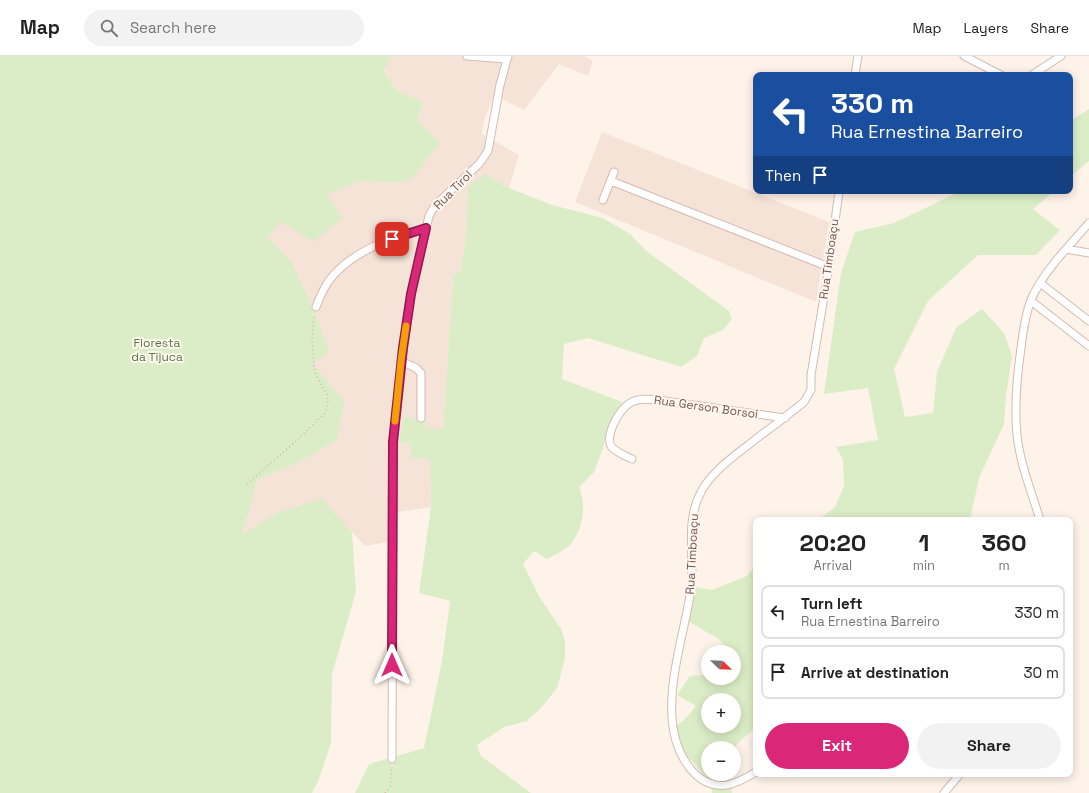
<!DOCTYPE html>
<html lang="en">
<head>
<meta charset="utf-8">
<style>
	body { margin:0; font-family:"Space Grotesk",sans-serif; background:#f2f2f2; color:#222; height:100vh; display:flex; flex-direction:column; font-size:15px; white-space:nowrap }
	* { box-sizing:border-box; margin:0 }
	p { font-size:13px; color:#767676 }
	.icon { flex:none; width:22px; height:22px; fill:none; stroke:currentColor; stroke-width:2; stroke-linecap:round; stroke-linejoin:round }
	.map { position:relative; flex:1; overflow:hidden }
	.panel { position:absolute; left:753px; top:461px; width:320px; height:260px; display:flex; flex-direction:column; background:#fff; border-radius:8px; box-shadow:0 2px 10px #0003 }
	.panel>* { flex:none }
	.hud { position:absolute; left:753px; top:16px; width:320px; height:122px; border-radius:8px; box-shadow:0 2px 10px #0003; background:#1a4fa0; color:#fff; overflow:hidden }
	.needle { width:26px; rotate:113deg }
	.tools { position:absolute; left:701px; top:589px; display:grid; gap:8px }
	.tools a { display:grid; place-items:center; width:40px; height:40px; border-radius:50%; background:#fff; box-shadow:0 2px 10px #0003; font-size:20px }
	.pin { position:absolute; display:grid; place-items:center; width:34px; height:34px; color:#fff; margin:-17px; border-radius:8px; box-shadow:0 2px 6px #0006 }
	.me { position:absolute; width:44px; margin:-22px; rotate:0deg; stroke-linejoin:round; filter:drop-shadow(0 0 3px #0008) }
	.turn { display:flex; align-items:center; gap:14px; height:84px; padding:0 12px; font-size:18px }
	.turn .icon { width:52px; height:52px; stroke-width:2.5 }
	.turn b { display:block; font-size:28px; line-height:34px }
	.then { display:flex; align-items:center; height:38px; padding:0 12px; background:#0003; gap:8px; font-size:15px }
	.eta { display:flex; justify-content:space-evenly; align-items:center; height:68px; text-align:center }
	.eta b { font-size:24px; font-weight:800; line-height:28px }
	.cta { display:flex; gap:8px; margin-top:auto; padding:8px 12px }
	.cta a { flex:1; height:46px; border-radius:24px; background:#db2777; color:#fff; font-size:16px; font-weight:800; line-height:46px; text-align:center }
	.cta a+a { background:#f2f2f2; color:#222 }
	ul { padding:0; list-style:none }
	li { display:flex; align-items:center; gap:12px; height:54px; margin:0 8px 6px; padding:0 4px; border:2px solid #e0e0e0; border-radius:8px }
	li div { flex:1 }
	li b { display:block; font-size:15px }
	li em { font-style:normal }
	header { display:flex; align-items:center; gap:24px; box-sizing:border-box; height:56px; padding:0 20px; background:#fff; border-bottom:1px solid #e0e0e0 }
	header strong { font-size:19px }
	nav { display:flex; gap:22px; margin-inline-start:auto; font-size:14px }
	.search { width:280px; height:36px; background:#f2f2f2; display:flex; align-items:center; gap:10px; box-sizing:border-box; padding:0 14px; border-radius:22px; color:#767676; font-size:15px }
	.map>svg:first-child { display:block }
</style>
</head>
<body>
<header>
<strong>Map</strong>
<div class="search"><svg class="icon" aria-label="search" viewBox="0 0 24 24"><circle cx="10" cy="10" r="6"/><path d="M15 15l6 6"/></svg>Search here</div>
<nav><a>Map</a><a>Layers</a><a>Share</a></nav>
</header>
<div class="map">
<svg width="1089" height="737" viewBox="0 0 1089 737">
	<rect width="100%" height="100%" fill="#fef3e9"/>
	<path fill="#f6e3d7" d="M392,0H584L593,5L588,20L559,8L524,54L494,39L484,65L482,78L519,99L509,132L485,118L468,132L466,181L461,213L453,221L443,374H425L426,364L404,362L399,386L411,388L430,403L431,451L391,457L388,486L365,490L323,444L241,480L257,424L299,406L337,384L313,308L291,205L268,182L279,165L326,138L361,125L391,127L418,65L423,46L396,34L384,13Z
		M602,76L829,166L816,246L575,146Z"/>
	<path fill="#dbedc6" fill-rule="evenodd" d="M0,0H392L384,14L396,34L423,46L418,65L440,87L412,123L391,127L361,125L327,138L342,162L313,186L280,165L268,182L291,205L313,252L329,295L313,308L344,345L337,384L299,406L257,424L242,479L279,456L323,443L352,476L356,536L332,618L331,687L319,723L312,737H0Z
		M1089,53V105L1070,121V65Z
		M485,118L509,132L552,149L603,162L631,179L645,194L729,255L732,263L723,274L704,282L697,300L681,311L588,282L564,288L562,323L622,346L609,370L603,392L594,416L579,431C587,450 583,475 569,490C563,495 554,499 547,503L534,495L523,508L539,540L561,573L565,585V602L557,632L541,652L527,665L504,671L477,689L481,700L531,737H355L369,708L424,692L442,605L450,545L419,537L431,451L430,403L411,402V388L399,386L403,362L426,363L425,373H443L453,221L461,213L466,181L468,131Z
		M961,135H1054L1033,153L1060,174L1036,199H978L928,245L894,313L905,361L933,357L937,316L956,272L982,253L1004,277L1012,300L1006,340L1004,368L979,422L970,464H818L835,451L844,430L843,404L836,391L878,384L868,332L824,338L841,217L855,176L894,167Z
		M756,508V671L737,688L734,696V692H708V718H729L732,737H712L710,725L676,688L673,672L684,664L696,650L677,639L690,620L708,619V622H734V596H729L720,584L688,565L695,531L712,534L747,520ZM708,644H734V670H708Z"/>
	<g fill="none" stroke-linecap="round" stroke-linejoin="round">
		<defs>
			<path id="minor" d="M467,0L506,3
				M964,0L1001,19
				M855,19L858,0
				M1032,19L1061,0
				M611,125L829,211
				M603,144L614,116
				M1066,193L1089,197
				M1040,227L1089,265
				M1031,245L1089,290
				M316,251C319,243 323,234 328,226C349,196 391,181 426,172
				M401,305L416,312L421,317V362
				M632,403C626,400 615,396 611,390C605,378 620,353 630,347C638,342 649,343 658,344L785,362
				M1040,464C1032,437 1020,408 1017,379C1014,350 1017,320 1021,292C1023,276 1025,259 1031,244C1042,217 1070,189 1089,167
				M392,703L393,386L401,305L411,238L429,160L434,151L448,137L479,108L488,95L500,29L508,0
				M756,716C735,729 717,737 696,719C649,673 683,590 691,533C695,502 685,467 700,438C710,416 737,398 756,383C772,371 788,359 804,346L811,334V319L829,211L839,135
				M944,737L960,718"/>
		</defs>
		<use href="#minor" stroke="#d4bbb0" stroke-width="9"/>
		<path stroke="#dbafa1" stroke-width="1.5" stroke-dasharray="1 3" stroke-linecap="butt" d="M247,428L294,387L325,357L328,348L327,339L316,319L314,312L312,281L314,259
			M385,737L390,730L392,711"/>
		<use href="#minor" stroke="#fff" stroke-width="7"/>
	</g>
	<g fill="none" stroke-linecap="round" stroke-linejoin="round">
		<defs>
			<path id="route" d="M392,609L393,386L403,292L411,238L426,172L392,183"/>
		</defs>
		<use href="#route" stroke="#8e194d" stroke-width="10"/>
		<use href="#route" stroke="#db2777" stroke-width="7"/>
		<path stroke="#f59e0b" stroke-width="7" d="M395,365L401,305L406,270"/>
	</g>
	<g text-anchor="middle" stroke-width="4" stroke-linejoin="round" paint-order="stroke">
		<g font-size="12" fill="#7a544a" stroke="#fff7f1">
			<text transform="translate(453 134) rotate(-45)" y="4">Rua Tirol</text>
			<text transform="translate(829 203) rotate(-82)" y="4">Rua Timboaçu</text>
			<text transform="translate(706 351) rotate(8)" y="4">Rua Gerson Borsoi</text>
			<text transform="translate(692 498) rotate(-87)" y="4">Rua Timboaçu</text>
		</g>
		<g font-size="12" fill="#587a3e" stroke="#fff7f1">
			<text x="157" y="291">Floresta<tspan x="157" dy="14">da Tijuca</tspan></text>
		</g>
	</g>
</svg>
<div class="tools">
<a><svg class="needle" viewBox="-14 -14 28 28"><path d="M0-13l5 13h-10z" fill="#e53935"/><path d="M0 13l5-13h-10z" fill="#767676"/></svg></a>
<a>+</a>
<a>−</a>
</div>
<div class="pin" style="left:392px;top:183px;background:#d93025"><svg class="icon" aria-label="arrive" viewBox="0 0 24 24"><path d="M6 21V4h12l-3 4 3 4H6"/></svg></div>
<svg class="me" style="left:392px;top:609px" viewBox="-20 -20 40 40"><path d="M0-17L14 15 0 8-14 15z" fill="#db2777" stroke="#fff" stroke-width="4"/></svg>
<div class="hud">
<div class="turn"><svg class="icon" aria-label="left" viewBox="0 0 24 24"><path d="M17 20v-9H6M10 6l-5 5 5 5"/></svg><div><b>330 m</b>Rua Ernestina Barreiro</div></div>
<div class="then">Then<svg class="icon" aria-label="arrive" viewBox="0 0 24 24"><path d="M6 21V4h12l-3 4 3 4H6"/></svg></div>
</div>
<section class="panel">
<div class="eta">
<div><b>20:20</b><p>Arrival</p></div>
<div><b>1</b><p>min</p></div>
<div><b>360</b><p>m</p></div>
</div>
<ul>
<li><svg class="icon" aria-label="left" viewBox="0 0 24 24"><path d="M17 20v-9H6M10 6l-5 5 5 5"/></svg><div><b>Turn left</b><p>Rua Ernestina Barreiro</p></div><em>330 m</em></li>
<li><svg class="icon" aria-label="arrive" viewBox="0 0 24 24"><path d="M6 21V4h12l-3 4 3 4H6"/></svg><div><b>Arrive at destination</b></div><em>30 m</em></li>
</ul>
<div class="cta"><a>Exit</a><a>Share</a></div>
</section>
</div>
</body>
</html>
